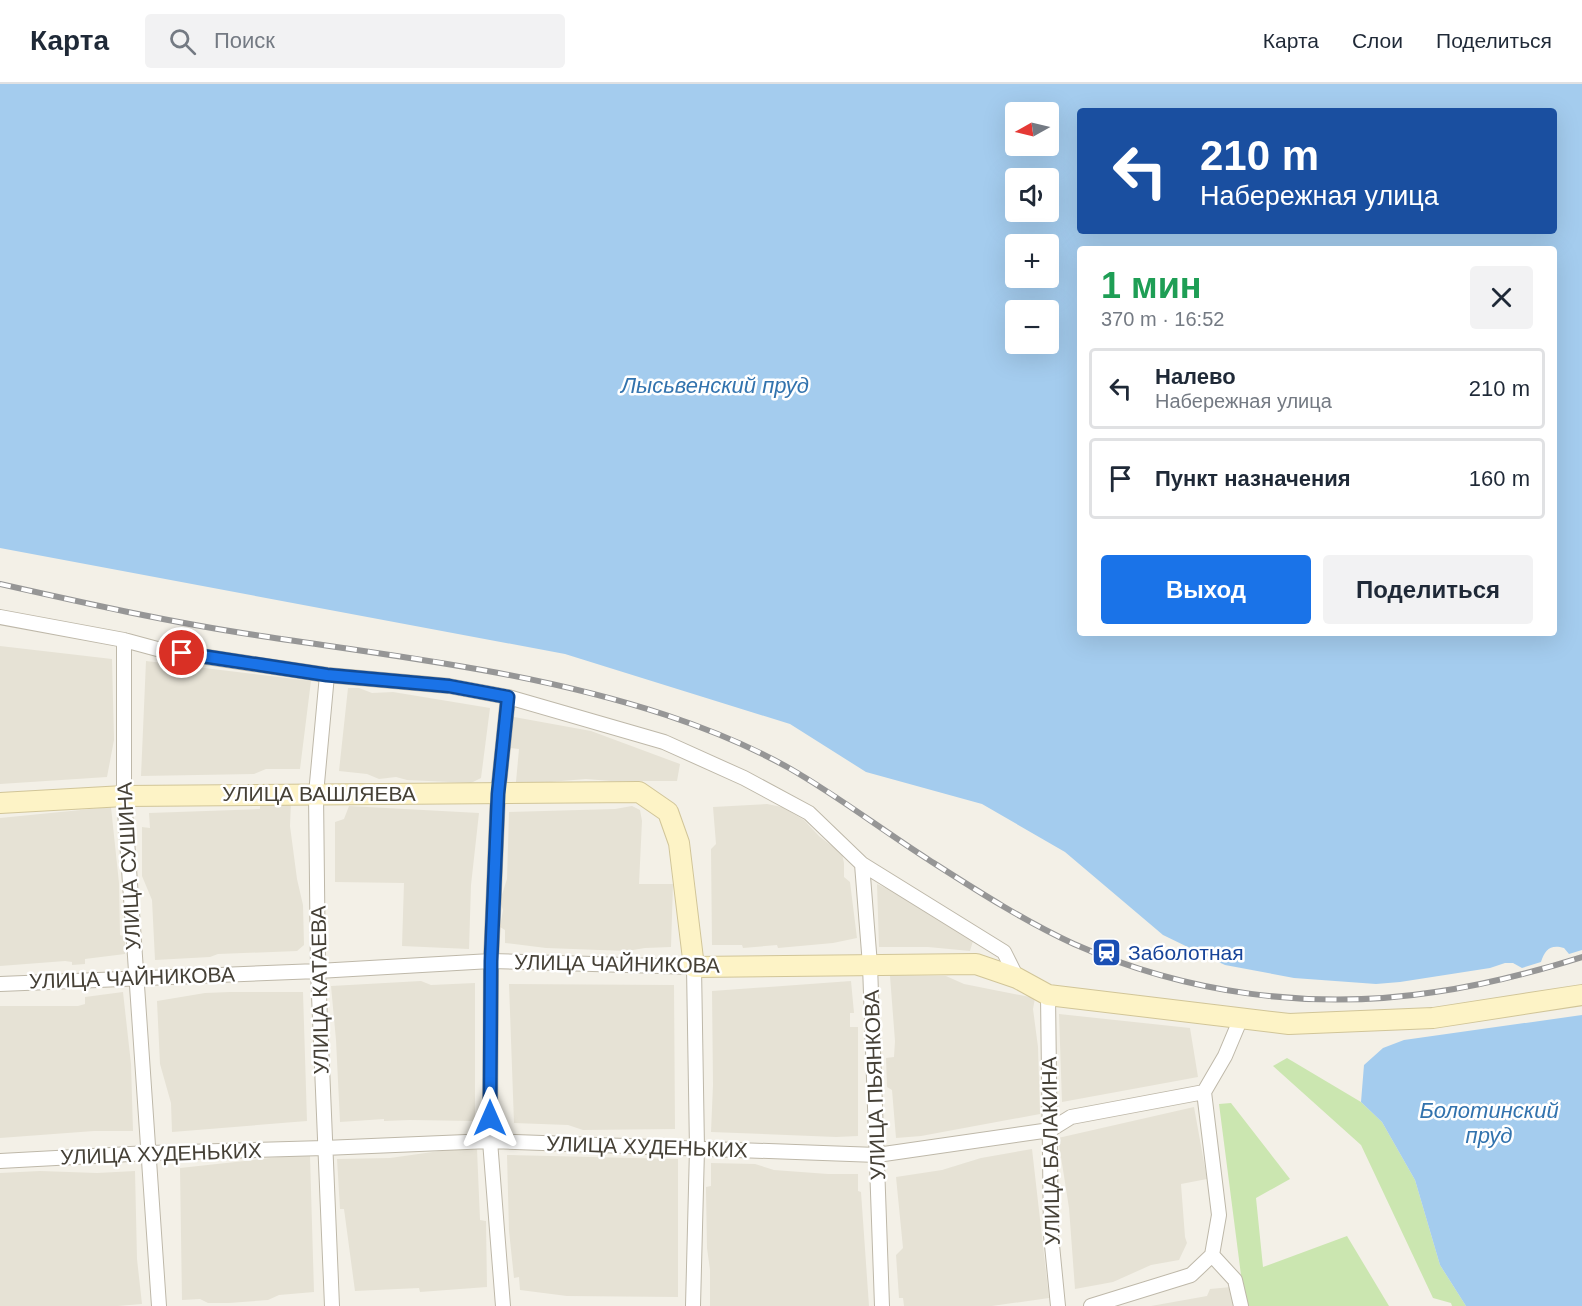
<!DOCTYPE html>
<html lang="ru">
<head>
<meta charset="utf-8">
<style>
	body { margin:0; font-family:Arial,sans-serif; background:#f2f2f3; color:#1f2937; height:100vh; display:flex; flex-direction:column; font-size:22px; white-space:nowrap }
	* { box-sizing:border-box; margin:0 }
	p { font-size:20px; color:#747a83 }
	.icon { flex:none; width:33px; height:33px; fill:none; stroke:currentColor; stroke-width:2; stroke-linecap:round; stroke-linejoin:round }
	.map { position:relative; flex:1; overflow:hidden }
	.details { position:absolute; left:1077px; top:162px; width:480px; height:390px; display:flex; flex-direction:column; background:#fff; border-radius:6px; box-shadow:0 6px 24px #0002 }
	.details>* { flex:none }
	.banner { position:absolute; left:1077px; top:24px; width:480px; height:126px; border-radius:6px; box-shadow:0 6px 24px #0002; background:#1a4fa0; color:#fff; overflow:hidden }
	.needle { width:39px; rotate:262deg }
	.fabs { position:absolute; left:1005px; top:18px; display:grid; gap:12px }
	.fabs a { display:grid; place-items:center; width:54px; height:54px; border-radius:6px; background:#fff; box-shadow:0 6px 24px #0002; font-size:30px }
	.pin { position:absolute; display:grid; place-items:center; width:51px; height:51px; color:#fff; margin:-26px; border:3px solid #fff; border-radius:50%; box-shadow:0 2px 6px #0007 }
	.me { position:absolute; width:66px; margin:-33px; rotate:0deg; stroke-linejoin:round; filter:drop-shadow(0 0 4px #0008) }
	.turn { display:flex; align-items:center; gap:21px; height:126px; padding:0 24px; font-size:27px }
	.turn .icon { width:78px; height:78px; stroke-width:2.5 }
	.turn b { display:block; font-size:42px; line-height:51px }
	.round { display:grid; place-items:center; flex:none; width:63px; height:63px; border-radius:6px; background:#f2f2f3 }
	.overview { display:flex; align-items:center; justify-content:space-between; height:102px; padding:0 24px }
	h1 { font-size:36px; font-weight:600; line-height:45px; color:#1e9e55 }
	.button { display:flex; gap:12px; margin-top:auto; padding:12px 24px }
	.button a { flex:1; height:69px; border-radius:6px; background:#1a73e8; color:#fff; font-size:24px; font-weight:600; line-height:69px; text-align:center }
	.button a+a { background:#f2f2f3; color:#1f2937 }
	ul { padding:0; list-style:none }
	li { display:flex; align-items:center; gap:18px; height:81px; margin:0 12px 9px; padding:0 12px; border:3px solid #e0e1e3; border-radius:6px }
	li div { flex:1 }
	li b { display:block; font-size:22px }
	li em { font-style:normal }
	header { display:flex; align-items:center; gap:36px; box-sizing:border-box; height:84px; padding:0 30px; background:#fff; border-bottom:2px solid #e0e1e3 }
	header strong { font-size:28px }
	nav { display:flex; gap:33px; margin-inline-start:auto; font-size:21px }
	.search { width:420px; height:54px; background:#f2f2f3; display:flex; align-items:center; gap:15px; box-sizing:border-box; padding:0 21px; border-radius:6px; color:#747a83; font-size:22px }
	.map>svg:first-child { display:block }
</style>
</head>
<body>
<header>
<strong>Карта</strong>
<div class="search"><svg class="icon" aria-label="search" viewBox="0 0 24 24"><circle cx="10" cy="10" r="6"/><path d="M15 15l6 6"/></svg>Поиск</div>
<nav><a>Карта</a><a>Слои</a><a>Поделиться</a></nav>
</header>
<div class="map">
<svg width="1582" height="1222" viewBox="0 0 1582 1222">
	<rect width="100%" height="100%" fill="#f3f0e7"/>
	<path fill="#e6e2d5" d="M0,562L112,575L114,656L107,693L0,700Z
		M146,577L311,597L300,685H266L254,690L141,692Z
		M348,604H359L372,609L393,608L490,624L481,694L471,699L407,696L396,693L379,695L367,690L339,687Z
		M514,633L591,647L680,680L677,697H611L586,695L538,699L516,698L519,665L510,664Z
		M260,717H291L290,742L297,795L303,821L304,861L297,867L218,870L210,873L155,876L152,816L142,792V743L150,744L149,729L260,725Z
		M767,720L782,723L804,736L819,752L842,770L844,779V793L850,798L857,854L833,859L778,864L777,861L743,864L742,861H712L711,765L716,760L713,723Z
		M349,722L479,729L471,801L469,865L402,862L404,799L335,798V738L344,735Z
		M632,722L640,726L642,737L639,800H673L671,863L645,864L627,867L546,864L505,859V846L500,843L503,826L500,817L507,795L509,728L615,725Z
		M111,723L119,799L120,851L125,853V870L85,875V880L72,881V878L65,877L0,882V734Z
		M877,800L912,816L973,857L970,867L928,863H879Z
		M890,892H946L964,900L1035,914L1033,925L1038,963L1040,1030L921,1052L896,1054L892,1006L887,1003L886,974L894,973L895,957Z
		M421,897L431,901L475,899V1037L410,1036L384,1037V1035L340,1038L336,956L331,902Z
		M851,897L854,929H850V943H858V1052L836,1053L711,1048L713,1001L712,907Z
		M509,900L674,901L675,1045L583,1046L568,1041L514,1039Z
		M123,908L131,980L133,1047H94L0,1054V922H78L85,920V913Z
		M230,908H303L307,1037L172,1048L171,1019L160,980L157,917L205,909Z
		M1059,930L1190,944L1198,993L1062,1018Z
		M1194,1023L1207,1095L1181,1100L1185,1153L1187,1159L1179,1176L1151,1181L1113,1198L1075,1205L1069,1124L1058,1054Z
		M454,1065H477L480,1136L486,1137L487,1203L420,1208L419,1204L355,1207L344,1125H340L337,1075L390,1074Z
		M1032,1065L1049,1214L992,1222H904L903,1214H899L896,1171L903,1164L896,1093L942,1086L981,1074Z
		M507,1071L678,1075V1213L567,1212L520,1206L519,1193L514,1194L509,1147Z
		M310,1072L314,1208L279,1211L268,1216L229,1219H208L200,1215L182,1216L180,1084L280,1073Z
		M711,1079L755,1080L774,1086L828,1090H858V1107L861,1108L869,1222H710V1186L707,1164L706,1108V1103L711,1102Z
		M40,1087L97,1089L135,1087L137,1175L142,1220L118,1222H0V1089Z
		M1231,1203L1235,1222H1151L1207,1212L1210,1205Z"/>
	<path fill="#cbe6b0" d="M1287,974L1361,1018L1382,1038L1415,1096L1440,1181L1466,1222H1452L1451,1219L1433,1214L1361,1061L1273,982Z
		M1231,1019L1290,1095L1256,1114L1263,1183L1347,1152L1389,1222H1245L1219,1020Z"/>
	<path fill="#a4ccee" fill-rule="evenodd" d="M0,0H1582V866L1569,870L1564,864C1550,860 1545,866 1541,878L1522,884L1513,879H1505L1490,884L1400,898L1376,900L1294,894L1225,881L1163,851L1065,768L982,720L866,688L790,640L565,570L0,464ZM1080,27H1554V147H1080ZM1016,28H1048V62H1016ZM1016,94H1048V128H1016ZM1016,160H1048V194H1016ZM1080,165H1554V549H1080ZM1016,226H1048V260H1016Z
		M1582,931V1222H1466L1440,1181L1415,1096L1382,1038L1361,1018L1364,981L1383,964L1404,956Z"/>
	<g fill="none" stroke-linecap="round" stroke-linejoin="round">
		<defs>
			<path id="street" d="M0,533L124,556L161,566L327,591L449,602L508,613L664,658L744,694L809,729L862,780L1004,868L1017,894
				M124,556V712L159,1222
				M327,591L316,710L318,887L332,1222
				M862,780L870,881L882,1222
				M0,900L318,887L491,877L694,883L697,1065L693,1222
				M1048,911L1051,1151L1058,1222
				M1204,1008L1219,1131L1212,1171L1235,1196L1241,1222
				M0,1077L149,1069L324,1064L490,1057L877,1071L1050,1046L1071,1033L1204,1008L1225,972L1241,934
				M503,1222L490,1057L491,877L498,710L508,613
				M1091,1222L1191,1191L1212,1171"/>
			<path id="secondary" d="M0,719L124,712L639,708L668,728L679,759L694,883L976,880L1017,894L1048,911L1289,940L1433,934L1582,911"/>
		</defs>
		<use href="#street" stroke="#beb8a9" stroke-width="16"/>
		<use href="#secondary" stroke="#d1c598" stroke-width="22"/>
		<use href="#street" stroke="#fff" stroke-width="14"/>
		<use href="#secondary" stroke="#fdf3c6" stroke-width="20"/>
		<defs>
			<path id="rail" d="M0,500C84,519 169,538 255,551C393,572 532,587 666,631C708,645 750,662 789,684C838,712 882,746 929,776C976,806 1024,837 1074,860C1187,910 1313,927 1435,908C1485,901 1534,888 1582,873"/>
		</defs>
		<use href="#rail" stroke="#969696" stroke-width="6"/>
		<use href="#rail" stroke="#fff" stroke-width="4" stroke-dasharray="11" stroke-linecap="butt"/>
	</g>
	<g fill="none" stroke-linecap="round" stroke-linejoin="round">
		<defs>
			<path id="route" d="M182,569L327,591L449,602L508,613L498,710L491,877L490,1034"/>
		</defs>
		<use href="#route" stroke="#114b97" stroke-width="15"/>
		<use href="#route" stroke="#1a73e8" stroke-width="10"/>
	</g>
	<defs>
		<symbol id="station-square" viewBox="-11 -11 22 22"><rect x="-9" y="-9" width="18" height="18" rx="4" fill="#1a4fb4" stroke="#fff"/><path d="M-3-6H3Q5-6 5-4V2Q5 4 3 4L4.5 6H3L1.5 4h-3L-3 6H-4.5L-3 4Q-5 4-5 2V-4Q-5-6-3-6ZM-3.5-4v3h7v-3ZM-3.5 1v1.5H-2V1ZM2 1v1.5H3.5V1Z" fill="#fff"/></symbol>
	</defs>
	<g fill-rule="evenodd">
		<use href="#station-square" x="1090" y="852" width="33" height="33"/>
	</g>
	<g text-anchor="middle" stroke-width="5" stroke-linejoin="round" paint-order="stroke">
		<g font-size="21" fill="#454036" stroke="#fff">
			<text x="319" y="717">УЛИЦА ВАШЛЯЕВА</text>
			<text transform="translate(129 782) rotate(-93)" y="7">УЛИЦА СУШИНА</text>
			<text transform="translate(617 880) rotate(1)" y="7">УЛИЦА ЧАЙНИКОВА</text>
			<text transform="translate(132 894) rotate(-2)" y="7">УЛИЦА ЧАЙНИКОВА</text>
			<text transform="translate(320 906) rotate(-91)" y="7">УЛИЦА КАТАЕВА</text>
			<text transform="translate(875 1001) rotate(-92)" y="7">УЛИЦА ПЬЯНКОВА</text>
			<text transform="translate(647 1063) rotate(2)" y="7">УЛИЦА ХУДЕНЬКИХ</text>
			<text transform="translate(1051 1067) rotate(-91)" y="7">УЛИЦА БАЛАКИНА</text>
			<text transform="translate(161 1070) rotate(-2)" y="7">УЛИЦА ХУДЕНЬКИХ</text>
		</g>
		<g font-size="21" fill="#164399" stroke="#fff" text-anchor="start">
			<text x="1128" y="876">Заболотная</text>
		</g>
		<g font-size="22" font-style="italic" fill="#3273ae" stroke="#fff">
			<text x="715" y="309">Лысьвенский пруд</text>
			<text x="1489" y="1034">Болотинский<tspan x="1489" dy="25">пруд</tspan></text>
		</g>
	</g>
</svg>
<div class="fabs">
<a><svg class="needle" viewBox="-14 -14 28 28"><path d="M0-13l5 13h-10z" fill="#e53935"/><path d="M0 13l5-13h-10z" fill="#747a83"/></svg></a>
<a><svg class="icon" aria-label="sound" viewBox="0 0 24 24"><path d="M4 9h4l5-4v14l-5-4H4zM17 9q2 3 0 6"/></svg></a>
<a>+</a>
<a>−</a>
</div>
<div class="pin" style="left:182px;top:569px;background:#d93025"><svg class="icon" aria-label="arrive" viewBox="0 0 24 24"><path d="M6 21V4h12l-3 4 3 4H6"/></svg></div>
<svg class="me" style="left:490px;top:1034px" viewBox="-20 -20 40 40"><path d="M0-17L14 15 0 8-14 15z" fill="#1a73e8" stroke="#fff" stroke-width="4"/></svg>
<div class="banner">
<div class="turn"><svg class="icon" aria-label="left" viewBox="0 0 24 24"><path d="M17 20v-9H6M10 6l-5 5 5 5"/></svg><div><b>210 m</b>Набережная улица</div></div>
</div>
<section class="details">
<div class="overview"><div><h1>1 мин</h1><p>370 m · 16:52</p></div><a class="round"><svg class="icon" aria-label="close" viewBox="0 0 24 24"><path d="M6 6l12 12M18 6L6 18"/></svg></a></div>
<ul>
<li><svg class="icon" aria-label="left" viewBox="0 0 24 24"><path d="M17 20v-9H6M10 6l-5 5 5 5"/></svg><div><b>Налево</b><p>Набережная улица</p></div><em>210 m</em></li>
<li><svg class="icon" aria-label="arrive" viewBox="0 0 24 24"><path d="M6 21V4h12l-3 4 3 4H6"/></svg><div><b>Пункт назначения</b></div><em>160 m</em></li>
</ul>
<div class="button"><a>Выход</a><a>Поделиться</a></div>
</section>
</div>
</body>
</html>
